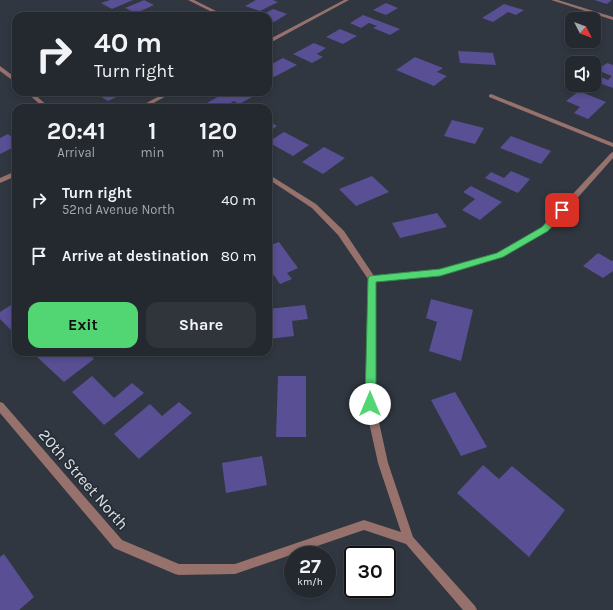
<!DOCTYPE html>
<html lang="en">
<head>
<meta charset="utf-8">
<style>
	body { margin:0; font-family:Karla,sans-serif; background:#30353c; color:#f1f3f6; height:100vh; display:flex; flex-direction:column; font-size:15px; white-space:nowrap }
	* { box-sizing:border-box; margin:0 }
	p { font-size:13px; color:#a3a6ab }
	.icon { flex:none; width:22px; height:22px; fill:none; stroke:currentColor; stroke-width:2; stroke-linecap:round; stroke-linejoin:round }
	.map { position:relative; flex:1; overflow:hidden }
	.sheet { position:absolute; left:12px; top:104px; width:260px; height:252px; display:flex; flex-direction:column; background:#242930; border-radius:12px; box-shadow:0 2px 6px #0003,0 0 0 1px #41454c }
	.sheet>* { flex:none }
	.hud { position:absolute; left:12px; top:12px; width:260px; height:84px; border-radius:12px; box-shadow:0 2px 6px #0003,0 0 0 1px #41454c; background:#242930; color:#f1f3f6; overflow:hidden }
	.needle { width:26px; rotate:132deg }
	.fabs { position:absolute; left:565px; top:12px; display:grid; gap:8px }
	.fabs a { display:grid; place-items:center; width:36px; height:36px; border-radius:8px; background:#242930; box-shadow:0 2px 6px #0003,0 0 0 1px #41454c; font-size:20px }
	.speed { position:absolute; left:284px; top:546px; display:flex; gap:8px; font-size:20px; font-weight:700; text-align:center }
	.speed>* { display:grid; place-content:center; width:52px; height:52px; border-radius:50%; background:#242930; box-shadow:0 2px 6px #0003,0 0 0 1px #41454c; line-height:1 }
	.speed small { font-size:10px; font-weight:400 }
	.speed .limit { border:2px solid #111; border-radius:6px; background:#fff; color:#111 }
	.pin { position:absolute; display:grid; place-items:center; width:34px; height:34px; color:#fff; margin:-17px; border-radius:8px; box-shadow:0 2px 6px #0006 }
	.me { position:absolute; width:44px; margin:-22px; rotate:0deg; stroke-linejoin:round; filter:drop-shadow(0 0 3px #0008) }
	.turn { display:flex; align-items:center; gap:14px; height:84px; padding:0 16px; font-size:18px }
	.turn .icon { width:52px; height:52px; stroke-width:2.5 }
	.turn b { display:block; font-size:28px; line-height:34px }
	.eta { display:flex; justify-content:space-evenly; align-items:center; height:68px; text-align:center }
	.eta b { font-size:24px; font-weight:700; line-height:28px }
	.button { display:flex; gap:8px; margin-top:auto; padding:8px 16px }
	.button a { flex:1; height:46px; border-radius:12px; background:#52d673; color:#111; font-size:16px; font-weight:700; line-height:46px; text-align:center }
	.button a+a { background:#30353c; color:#f1f3f6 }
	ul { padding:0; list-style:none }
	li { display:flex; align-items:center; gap:12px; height:56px; padding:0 16px }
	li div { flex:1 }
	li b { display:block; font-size:15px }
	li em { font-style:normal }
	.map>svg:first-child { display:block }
</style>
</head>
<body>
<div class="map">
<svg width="613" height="610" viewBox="0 0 613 610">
	<rect width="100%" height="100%" fill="#303740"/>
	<path fill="#584f94" d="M110,0H133L112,9L101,3Z
		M144,0L154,5L136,13L125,8Z
		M256,0H273L278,2L260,11L245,6Z
		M594,0H612L607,4Z
		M386,3L398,8L386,15L373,10Z
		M504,4L524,10L516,15L508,12L493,22L482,18Z
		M273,9L287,14L274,22L268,20V16H260Z
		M363,15L400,29L390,35L373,28L377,26L369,23L361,28L350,23Z
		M340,29L357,36L343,44L326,37Z
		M594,34L602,36L594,43L588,41H594Z
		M314,43L326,48L317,54L323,57L312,63L293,54Z
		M458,51L493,53L496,65L460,63Z
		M415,57L443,68L437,72L447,76L434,86L396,70Z
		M283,58L297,65L274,77L268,74V66Z
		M607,63L613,65V88L594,81V74L608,80L612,76L597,70Z
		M579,91L606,102L588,119L574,113L580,107L566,101Z
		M98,92H127L108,101L95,93Z
		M227,92H246L254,96L239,104L234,101L221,108H208L203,105Z
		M452,120L484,128L475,144L444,136Z
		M268,121L277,126L268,132Z
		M284,132L309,145L293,156L268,142Z
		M8,134L16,141V146L0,154V138Z
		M511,136L551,151L541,164L500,148Z
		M324,147L345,158L323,174L302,162Z
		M511,171L530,179L518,193L485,178L491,172L504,178Z
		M372,176L389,192L356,206L339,189Z
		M471,186L502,202L480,220L462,210L475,199L463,192Z
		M437,213L447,227L400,238L392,223Z
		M279,242L298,268L287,273L292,279L280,284L268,267V246Z
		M598,253L612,261L613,260V271L603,278L583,266Z
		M431,299L473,310L461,361L429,351L437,322L426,318Z
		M16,302V335L0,319V312Z
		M305,305L308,319L292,321L294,336L268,339V309Z
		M41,352H86L94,359L64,382L36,356Z
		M92,376L114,398L132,383L144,393L104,425L72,392Z
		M278,376H306V437H276Z
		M455,392L487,447L461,456L431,400Z
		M179,402L192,413L139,459L114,434L150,404L162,416Z
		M262,456L267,485L226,493L222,463Z
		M483,465L499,479L512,466L565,510L529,557L457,493Z
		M4,554L34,597L19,610H0V557Z"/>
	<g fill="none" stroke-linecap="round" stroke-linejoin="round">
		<path fill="#97716b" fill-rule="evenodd" d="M188,0H194L226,16H220Z
			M344,0H349L268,44V40Z
			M551,0H558L613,17V20Z
			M0,66L16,78V83L0,71Z
			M26,92H32L50,108H44Z
			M167,92H174L144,108H137Z
			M491,94L613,143V147L489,97V95Z
			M613,152V158L548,231L503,257L441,275L376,281L375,404L388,463L413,537L475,606L477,610H463L406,544L364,530L235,574L179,575L175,574L114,548L0,413V402L3,403L122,540L179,564H235L364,520L401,532L378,463L365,404L368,279L338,235L312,208L268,179V174L316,204L344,231L374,276L441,269L497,253L542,227L611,153Z
			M16,171V176L0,183V178Z"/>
	</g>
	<path fill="#52d673" stroke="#358b4b" d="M562,207L566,210L548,231L503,257L440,276L376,282V404L374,407L370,409L367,407L365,404L368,279L369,276L440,269L497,253L542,227L559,208Z"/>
	<g text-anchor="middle" stroke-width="3.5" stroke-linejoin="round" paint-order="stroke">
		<g font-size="16" fill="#dde2e7" stroke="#262d35">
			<text transform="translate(84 479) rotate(49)" y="6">20th Street North</text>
		</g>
	</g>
</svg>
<div class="fabs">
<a><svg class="needle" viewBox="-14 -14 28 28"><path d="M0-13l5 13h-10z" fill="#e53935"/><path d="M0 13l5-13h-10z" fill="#a3a6ab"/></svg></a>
<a><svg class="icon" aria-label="sound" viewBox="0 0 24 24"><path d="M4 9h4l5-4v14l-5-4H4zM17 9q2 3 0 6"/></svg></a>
</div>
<div class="speed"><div>27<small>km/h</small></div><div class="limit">30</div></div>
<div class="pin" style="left:562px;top:210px;background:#d93025"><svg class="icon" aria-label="arrive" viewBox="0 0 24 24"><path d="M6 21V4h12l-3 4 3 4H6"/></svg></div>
<svg class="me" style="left:370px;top:404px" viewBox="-20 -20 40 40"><circle r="19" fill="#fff"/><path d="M0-13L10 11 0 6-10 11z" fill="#52d673"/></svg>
<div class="hud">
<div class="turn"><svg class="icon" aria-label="right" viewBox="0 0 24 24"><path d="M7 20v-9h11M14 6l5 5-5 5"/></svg><div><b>40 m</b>Turn right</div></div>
</div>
<section class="sheet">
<div class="eta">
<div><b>20:41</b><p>Arrival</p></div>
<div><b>1</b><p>min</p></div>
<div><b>120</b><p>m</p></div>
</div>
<ul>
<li><svg class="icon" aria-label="right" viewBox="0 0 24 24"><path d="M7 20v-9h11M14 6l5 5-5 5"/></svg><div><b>Turn right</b><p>52nd Avenue North</p></div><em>40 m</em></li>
<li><svg class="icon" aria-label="arrive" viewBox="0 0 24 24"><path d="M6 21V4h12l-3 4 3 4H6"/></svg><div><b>Arrive at destination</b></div><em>80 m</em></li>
</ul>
<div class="button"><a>Exit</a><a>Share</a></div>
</section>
</div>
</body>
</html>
